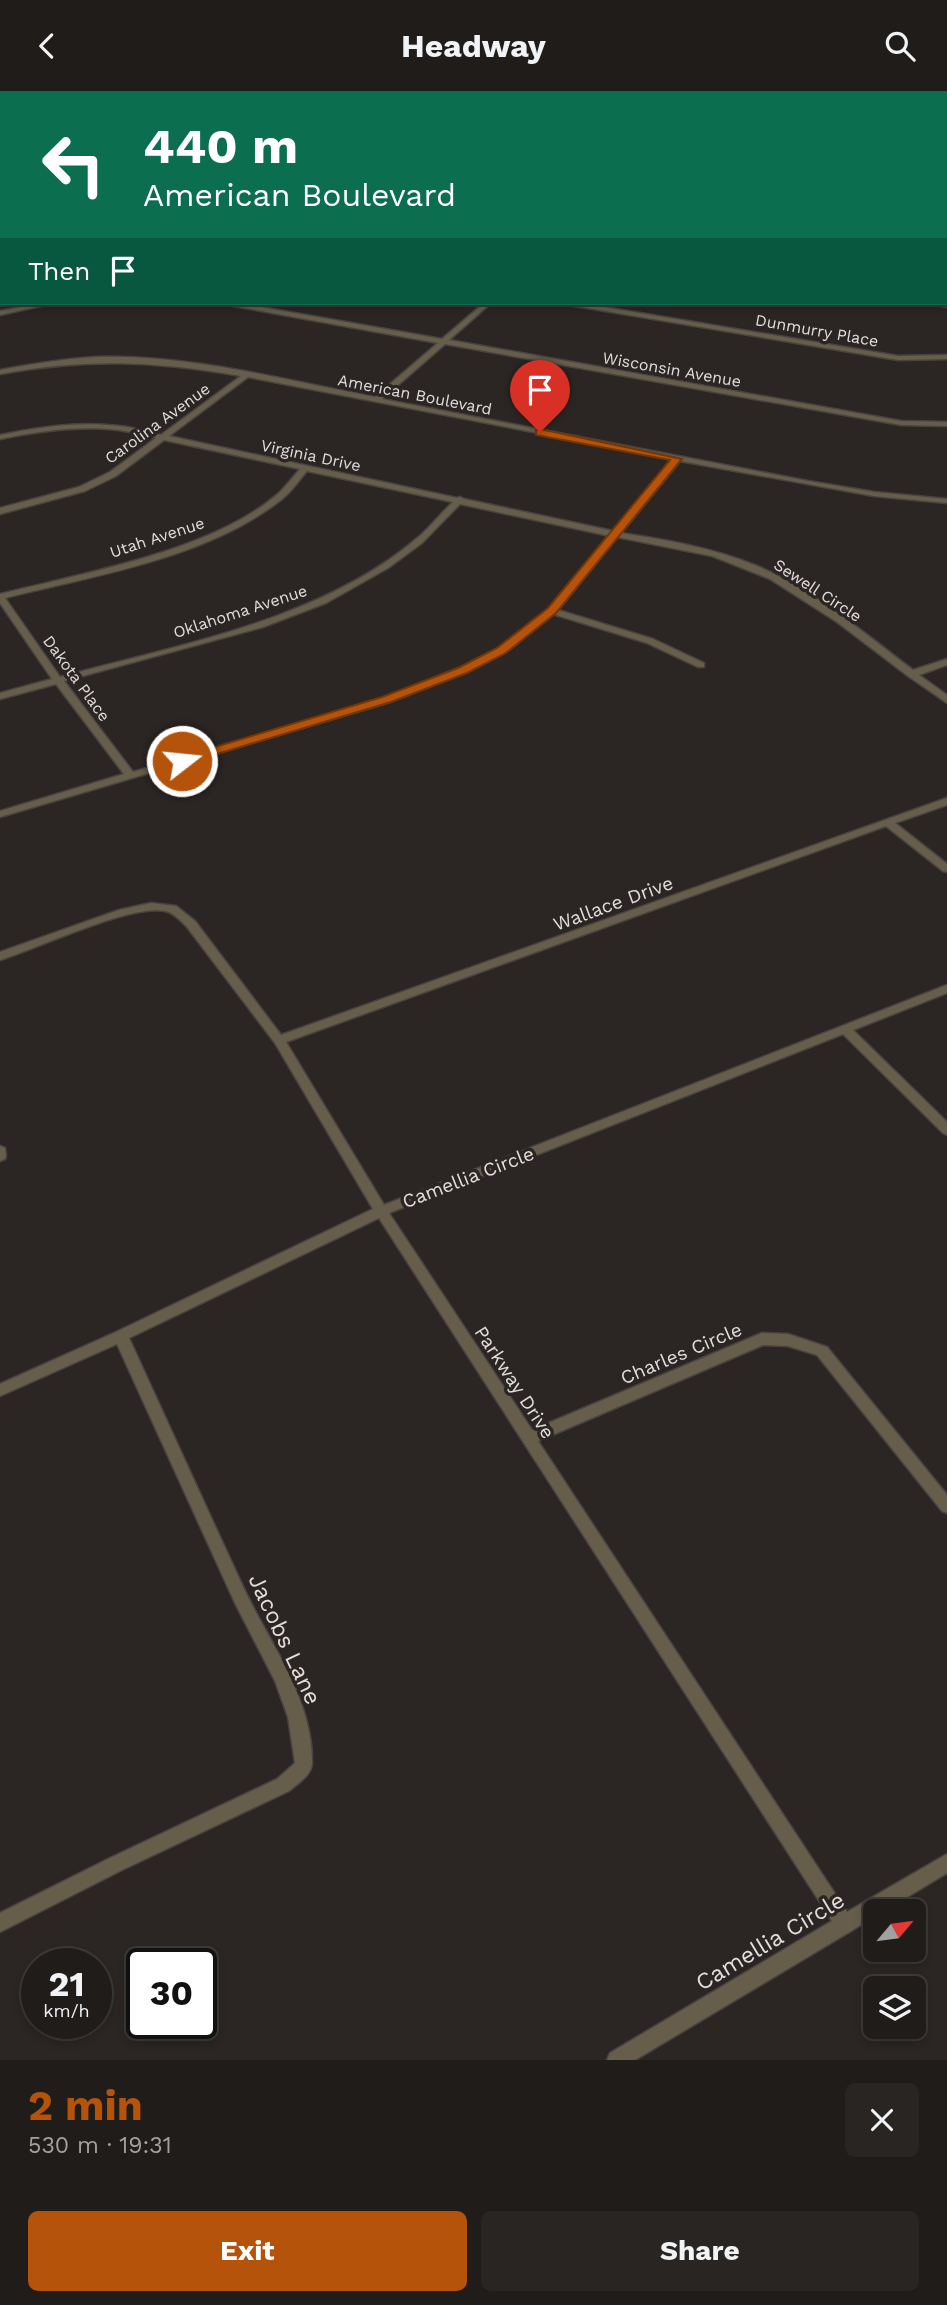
<!DOCTYPE html>
<html lang="en">
<head>
<meta charset="utf-8">
<style>
	body { margin:0; font-family:"Work Sans",sans-serif; background:#282523; color:#f1f3f6; height:100vh; display:flex; flex-direction:column; font-size:26px; white-space:nowrap }
	* { box-sizing:border-box; margin:0 }
	p { font-size:23px; color:#a2a1a2 }
	.icon { flex:none; width:38px; height:38px; fill:none; stroke:currentColor; stroke-width:2; stroke-linecap:round; stroke-linejoin:round }
	.map { position:relative; height:1969px; overflow:hidden }
	.details { display:flex; flex-direction:column; background:#201c1a; flex:1 }
	.details>* { flex:none }
	.hud { position:absolute; left:0px; top:0px; width:948px; height:214px; box-shadow:0 4px 10px #0003,0 0 0 2px #3d3a39; background:#0b6e4f; color:#fff; overflow:hidden }
	.needle { width:46px; rotate:61deg }
	.tools { position:absolute; left:863px; top:1808px; display:grid; gap:14px }
	.tools a { display:grid; place-items:center; width:63px; height:63px; border-radius:10px; background:#201c1a; box-shadow:0 4px 10px #0003,0 0 0 2px #3d3a39; font-size:35px }
	.speed { position:absolute; left:21px; top:1857px; display:flex; gap:14px; font-size:35px; font-weight:700; text-align:center }
	.speed>* { display:grid; place-content:center; width:91px; height:91px; border-radius:50%; background:#201c1a; box-shadow:0 4px 10px #0003,0 0 0 2px #3d3a39; line-height:1 }
	.speed small { font-size:18px; font-weight:400 }
	.speed .limit { border:4px solid #111; border-radius:10px; background:#fff; color:#111 }
	.pin { position:absolute; display:grid; place-items:center; width:60px; height:60px; color:#fff; margin:-72px -30px; border-radius:50% 50% 50% 0; rotate:-45deg; box-shadow:0 0 7px #0007 }
	.pin .icon { rotate:45deg }
	.me { position:absolute; width:77px; margin:-38px; rotate:74deg; stroke-linejoin:round; filter:drop-shadow(0 0 5px #0008) }
	.turn { display:flex; align-items:center; gap:24px; height:147px; padding:0 28px; font-size:32px }
	.turn .icon { width:91px; height:91px; stroke-width:2.5 }
	.turn b { display:block; font-size:49px; line-height:60px }
	.then { display:flex; align-items:center; height:66px; padding:0 28px; background:#0003; gap:14px; font-size:26px }
	.round { display:grid; place-items:center; flex:none; width:74px; height:74px; border-radius:10px; background:#282523 }
	.head { display:flex; align-items:center; justify-content:space-between; height:119px; padding:0 28px }
	h1 { font-size:42px; font-weight:700; line-height:52px; color:#b45309 }
	.primary-button { display:flex; gap:14px; margin-top:auto; padding:14px 28px }
	.primary-button a { flex:1; height:80px; border-radius:10px; background:#b45309; color:#fff; font-size:28px; font-weight:700; line-height:80px; text-align:center }
	.primary-button a+a { background:#282523; color:#f1f3f6 }
	header { display:flex; justify-content:space-between; align-items:center; height:91px; padding:0 28px; background:#201c1a; font-size:32px; font-weight:700 }
	.map>svg:first-child { display:block }
</style>
</head>
<body>
<header><svg class="icon" aria-label="back" viewBox="0 0 24 24"><path d="M15 5l-7 7 7 7"/></svg>Headway<svg class="icon" aria-label="search" viewBox="0 0 24 24"><circle cx="10" cy="10" r="6"/><path d="M15 15l6 6"/></svg></header>
<div class="map">
<svg width="947" height="1969" viewBox="0 0 947 1969">
	<rect width="100%" height="100%" fill="#2b2623"/>
	<g fill="none" stroke-linecap="round" stroke-linejoin="round">
		<defs>
			<path id="street" d="M347,0H354L356,2H349Z
				M780,0H787L789,2H782Z
				M2,45V49L0,50V46Z
				M0,68L2,69V74L0,73Z
				M0,84H2V88H0Z
				M0,196H2V202H0Z
				M42,212H54L0,224V220Z
				M225,212H238L442,248L484,212H491L449,249L901,330L947,331V335L901,334L445,253L382,308L808,390L874,401L947,408V412L874,405L680,370L621,442C667,449 714,457 757,475C814,499 864,542 913,579L947,568V574L919,584L947,604V612L908,585L837,531L770,488L712,465L617,446L558,519L653,548L704,572V576H698L647,552L553,523L505,561L465,581L390,611L0,726V720L124,683L56,593L0,608V602L52,588L0,512V503C84,482 213,460 279,402C286,395 293,386 300,378L164,349L116,385L85,400L0,423V417L79,396L110,381L156,347C144,345 132,341 119,339C80,334 39,340 0,348V344C39,336 79,330 119,335C133,336 147,341 161,344L241,285C153,270 88,267 0,283V279C32,273 63,268 95,266C189,263 283,289 375,306L438,252L228,214ZM248,286L673,368L613,440L464,408L460,406L457,407L169,345ZM307,380L453,411C440,423 429,438 415,449C320,529 178,554 60,586L5,507C96,484 208,467 282,408C292,400 299,389 307,380ZM460,413L610,445L549,518L499,557L459,577L384,607L133,681L64,590L263,536L326,512L388,477L422,452Z
				M566,212H580L898,265L947,264V268L898,269L569,214Z
				M929,212H947V216Z
				M947,707V714L895,732L947,773V781L943,780L886,735L286,951L384,1114L947,894V902L853,939L947,1031V1044L943,1042L843,943L389,1122L532,1339L762,1242L788,1243L827,1256L947,1404V1422L942,1420L817,1264L788,1255L763,1254L538,1350L847,1821L947,1763V1782L884,1820H875V1825L851,1840L635,1969H607L610,1962L832,1830L379,1127L129,1247C168,1332 206,1416 245,1500C271,1554 313,1609 312,1672C312,1684 297,1693 289,1700L122,1779L0,1841V1822L110,1767L277,1688L295,1672L288,1626L275,1590L235,1512L117,1253L0,1305V1293L116,1241L373,1118L275,952L187,836C181,830 173,821 165,820C130,813 39,857 0,869V861L119,819L151,812L176,815L195,830L281,944Z
				M0,1055L5,1057L6,1065L5,1068L0,1070Z"/>
			<path id="secondary" d="M0,21H2L0,26Z"/>
		</defs>
		<use href="#street" stroke="#484341" stroke-width="3"/>
		<use href="#secondary" stroke="#484341" stroke-width="2"/>
		<use href="#street" fill="#665e4b" fill-rule="evenodd"/>
		<use href="#secondary" fill="#897d5e" fill-rule="evenodd"/>
	</g>
	<path fill="#624565" d="M188,0H277L278,2H194Z"/>
	<path fill="#b45309" stroke="#753606" stroke-width="2" d="M540,338L682,368L556,522L506,562L467,582L391,611L187,672H178V667L382,606L458,577L497,557L548,517L670,369L536,344V339Z"/>
	<g text-anchor="middle" stroke-width="7" stroke-linejoin="round" paint-order="stroke">
		<g font-size="16" fill="#e2dedd" stroke="#2b2623">
			<text transform="translate(817 239) rotate(10)" y="6">Dunmurry Place</text>
			<text transform="translate(672 278) rotate(10)" y="6">Wisconsin Avenue</text>
			<text transform="translate(415 303) rotate(11)" y="6">American Boulevard</text>
			<text transform="translate(157 332) rotate(-36)" y="6">Carolina Avenue</text>
			<text transform="translate(311 364) rotate(12)" y="6">Virginia Drive</text>
			<text transform="translate(157 446) rotate(-18)" y="6">Utah Avenue</text>
			<text transform="translate(818 499) rotate(33)" y="6">Sewell Circle</text>
			<text transform="translate(240 520) rotate(-18)" y="6">Oklahoma Avenue</text>
			<text transform="translate(77 587) rotate(54)" y="6">Dakota Place</text>
		</g>
		<g font-size="19" fill="#e2dedd" stroke="#2b2623">
			<text transform="translate(613 812) rotate(-20)" y="7">Wallace Drive</text>
			<text transform="translate(468 1086) rotate(-21)" y="7">Camellia Circle</text>
			<text transform="translate(681 1262) rotate(-23)" y="7">Charles Circle</text>
			<text transform="translate(515 1291) rotate(57)" y="7">Parkway Drive</text>
		</g>
		<g font-size="23" fill="#e2dedd" stroke="#2b2623">
			<text transform="translate(285 1548) rotate(65)" y="8">Jacobs Lane</text>
			<text transform="translate(770 1850) rotate(-31)" y="8">Camellia Circle</text>
		</g>
	</g>
</svg>
<div class="tools">
<a><svg class="needle" viewBox="-14 -14 28 28"><path d="M0-13l5 13h-10z" fill="#e53935"/><path d="M0 13l5-13h-10z" fill="#a2a1a2"/></svg></a>
<a><svg class="icon" aria-label="layers" viewBox="0 0 24 24"><path d="M12 4l9 5-9 5-9-5zM3 14l9 5 9-5"/></svg></a>
</div>
<div class="speed"><div>21<small>km/h</small></div><div class="limit">30</div></div>
<div class="pin" style="left:540px;top:341px;background:#d93025"><svg class="icon" aria-label="arrive" viewBox="0 0 24 24"><path d="M6 21V4h12l-3 4 3 4H6"/></svg></div>
<svg class="me" style="left:182px;top:670px" viewBox="-20 -20 40 40"><circle r="17" fill="#b45309" stroke="#fff" stroke-width="3"/><path d="M0-11L8 9 0 5-8 9z" fill="#fff"/></svg>
<div class="hud">
<div class="turn"><svg class="icon" aria-label="left" viewBox="0 0 24 24"><path d="M17 20v-9H6M10 6l-5 5 5 5"/></svg><div><b>440 m</b>American Boulevard</div></div>
<div class="then">Then<svg class="icon" aria-label="arrive" viewBox="0 0 24 24"><path d="M6 21V4h12l-3 4 3 4H6"/></svg></div>
</div>
</div>
<section class="details">
<div class="head"><div><h1>2 min</h1><p>530 m · 19:31</p></div><a class="round"><svg class="icon" aria-label="close" viewBox="0 0 24 24"><path d="M6 6l12 12M18 6L6 18"/></svg></a></div>
<div class="primary-button"><a>Exit</a><a>Share</a></div>
</section>
</body>
</html>
